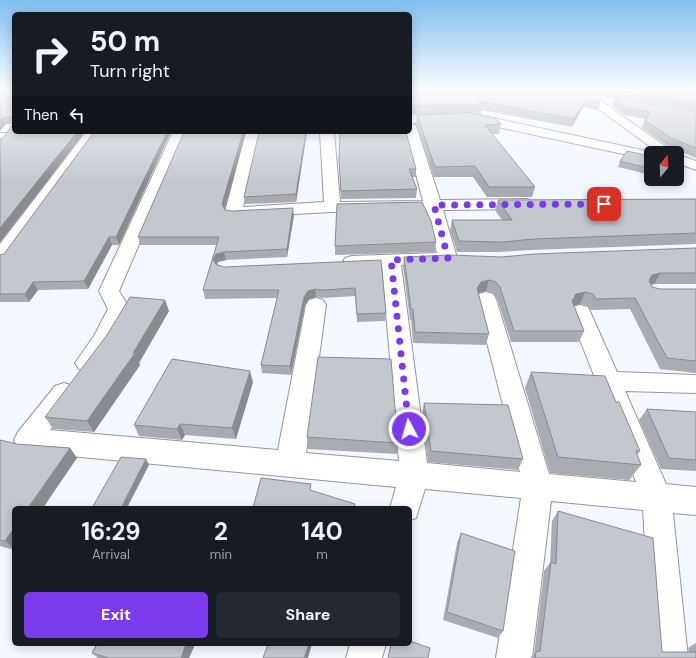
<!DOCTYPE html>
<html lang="en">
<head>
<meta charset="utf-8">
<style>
	body { margin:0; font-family:"DM Sans",sans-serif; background:#242831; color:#f1f3f6; height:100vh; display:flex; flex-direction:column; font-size:15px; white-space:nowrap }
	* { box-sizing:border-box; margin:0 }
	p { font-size:13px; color:#9ea1a6 }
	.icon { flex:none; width:22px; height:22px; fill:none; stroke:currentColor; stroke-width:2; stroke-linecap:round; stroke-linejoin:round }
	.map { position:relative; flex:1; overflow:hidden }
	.side { position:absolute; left:12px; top:506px; width:400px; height:140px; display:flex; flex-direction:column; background:#171b24; border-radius:6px; box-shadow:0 2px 10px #0003 }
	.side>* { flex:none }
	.top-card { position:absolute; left:12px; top:12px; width:400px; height:122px; border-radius:6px; box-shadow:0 2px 10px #0003; background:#171b24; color:#f1f3f6; overflow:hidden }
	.needle { width:26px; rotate:18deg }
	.buttons { position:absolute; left:644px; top:146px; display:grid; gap:8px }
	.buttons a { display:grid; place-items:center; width:40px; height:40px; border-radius:6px; background:#171b24; box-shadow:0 2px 10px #0003; font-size:20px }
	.pin { position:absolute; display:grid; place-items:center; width:34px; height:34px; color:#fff; margin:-17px; border-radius:8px; box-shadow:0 2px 6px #0006 }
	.me { position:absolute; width:44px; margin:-22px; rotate:354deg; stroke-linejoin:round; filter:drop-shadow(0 0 3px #0008) }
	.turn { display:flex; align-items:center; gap:14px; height:84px; padding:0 12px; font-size:18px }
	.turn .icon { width:52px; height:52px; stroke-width:2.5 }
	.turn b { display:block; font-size:28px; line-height:34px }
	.then { display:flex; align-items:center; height:38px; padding:0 12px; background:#0003; gap:8px; font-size:15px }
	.eta { display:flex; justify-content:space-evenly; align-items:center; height:68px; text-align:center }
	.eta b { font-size:24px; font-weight:700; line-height:28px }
	.primary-button { display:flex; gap:8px; margin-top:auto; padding:8px 12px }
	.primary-button a { flex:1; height:46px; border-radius:6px; background:#7c3aed; color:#fff; font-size:16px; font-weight:700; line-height:46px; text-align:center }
	.primary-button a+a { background:#242831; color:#f1f3f6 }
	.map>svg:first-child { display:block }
</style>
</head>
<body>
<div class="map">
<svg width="696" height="658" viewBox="0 0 696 658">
	<rect width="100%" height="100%" fill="#f3f8ff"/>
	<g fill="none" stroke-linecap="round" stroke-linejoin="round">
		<defs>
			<path id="minor" d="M571,89H584L675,153H659Z
				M470,113L656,153H651V160L470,121L412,123L416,126L440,200L527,199L533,201L535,204L533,207L527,209L443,210L457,258L455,262L448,264L440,261L433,264L401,265L427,463L520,472L476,299L479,294L486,292L493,294L496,299L549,474L636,482L569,312L572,307L580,305L588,307L617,372L696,375V393L625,391L666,484L696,487V515L673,513L688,658H652L643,510L551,501L532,658H496L521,498L425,489L416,518L410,520V508H390L396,487L28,452L18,448L14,440L18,432L55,386L64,383L73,386L76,393L50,430L278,450L306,305L309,300L316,298L323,300L326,305L306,453L399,461L382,266L352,268L345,266L343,262L345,258L352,256L437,253L426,210L332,212L233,217L227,216L225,212L246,132H260L243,207L324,202L320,132H334L340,202L423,201L405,132H410V115Z
				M0,124H14V132H0Z
				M86,132H100L7,261L0,263V244Z
				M173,132H187L119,291L130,309C124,321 104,364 94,370C89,373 84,371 79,369L75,363L94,336L108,309L99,291Z
				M677,154L696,161V170L677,163Z
				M350,644H386L382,658H346Z"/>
		</defs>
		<use href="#minor" stroke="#92969c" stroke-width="2"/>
		<use href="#minor" fill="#fff" fill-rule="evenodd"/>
	</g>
	<path fill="#a8acb2" d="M0,89H14V132H85L0,242L3,138L13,124H6L0,131V100L12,95V92L0,97Z
		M581,89L600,103L598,110L583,107L572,127L482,110L481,114L470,112L410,114V92Z
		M587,89H696V110L594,95Z
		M615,99L696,111V158L668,146L642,128L645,119L625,115L612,106Z
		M417,115L501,124L499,134H492L535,187L532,197H487L473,177H434L416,124Z
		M94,132H171L119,245H112L88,289L38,290L29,302H0V255L4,254Z
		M246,132L224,208L225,210L232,211L294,215L287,257L226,260L218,262L217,264L224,267L381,260L386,313L385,321L357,322L355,296L323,298L316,297L309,299L305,305L291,375L262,373L261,365L277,298L205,299L203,290L217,245H140L138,237Z
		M307,132L296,202L245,204L244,197Z
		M651,156V175L618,167L620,161Z
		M339,160L416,169V177H412L417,189L416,198L341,199Z
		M696,199V244L531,250L499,252H457L450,230L452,220H502L495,210L498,200Z
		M436,242L435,252L335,255V246Z
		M696,248V284H651L652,287L660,289H696V373L660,369L630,309L591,310L588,306L580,304L574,305L584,331L579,342H511L497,298L493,293L486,291L478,293L489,334L486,345L413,343L411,320H410L403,267L404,257H502Z
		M169,311L139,363L140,365L94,432L53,429L45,417Z
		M531,372L616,402L640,451L637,455L641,465L629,480L550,473L525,388Z
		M253,382L236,439L185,435L182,440L139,436L134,425Z
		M424,403L523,459L518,470L428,462L422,415Z
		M647,409L696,412V471L661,469L639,420Z
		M307,437L398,443L397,454L308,449Z
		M0,440L17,444L70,448L77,458L14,508V550L0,546Z
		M558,511L662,652H689L688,648L696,643V658H530L534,654L544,571L550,563L552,521Z
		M461,533L503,631L498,638L443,620L457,543Z
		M97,644H195L189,658H98L92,653Z"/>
	<path fill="#888c91" d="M13,89L14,92L0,97V90Z
		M585,100L583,107L572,127L574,119Z
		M3,118L6,124L0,131V121Z
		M77,132H85L0,242V228Z
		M167,132H171L119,245L116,237Z
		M243,132H246L224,212L222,204Z
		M306,132H307L296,202V194Z
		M293,208L294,215L287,257V249Z
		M109,237L112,245L88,289L84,281Z
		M224,252L226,260L218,262L215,268L213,260L216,254Z
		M660,273L654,284L647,286L649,280L652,275Z
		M489,280L486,291L479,293L475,299L477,288L481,282Z
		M33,282L38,290L29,302L25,294Z
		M315,289L316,297L309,299L305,305L291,375L290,366L304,297L308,291Z
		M585,292L580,304L572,306V301L576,294Z
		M165,300L169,311L139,363L140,365L94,432L87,421L133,353Z
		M250,371L253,382L236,439L232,428Z
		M180,424L185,435L182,440L177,429Z
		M70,448L77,458L43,508H28Z
		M146,459L149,465L127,508H121Z
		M14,528V549L5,541Z
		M186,644H195L189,658H181Z
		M309,644H312L308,658H304Z"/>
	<path fill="#c3c8cf" stroke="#888c91" d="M13,89H14V132H77L0,228V139L3,138L13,124L12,117L3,118L0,121V100L12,95Z
		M435,89H581L600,103L585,100L574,119L478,101L483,106L471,104L410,106V92L434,91Z
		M611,89H696V102Z
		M615,99L696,111V148L671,138L645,120L650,112L628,108Z
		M471,113L495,118L501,124L485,125L535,187H489L475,166L435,167L417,115Z
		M94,132H167L116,237H109L84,281L33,282L25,294H0V255L4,254Z
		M184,132H243L222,204L225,210L232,211L293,208L287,249L224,252L216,254L213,260L217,265L224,267L381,260L386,313L357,314L355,288L322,290L315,289L308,291L304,297L290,366L261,365L279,290H203L219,237H138Z
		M259,132H306L296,194L244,197Z
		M340,132H406L416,169H409L417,189L341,191L339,160Z
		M655,149H666V153H654Z
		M627,151L651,156V169L620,161Z
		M696,199V233L534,239L502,242L459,241L452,220H512L498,200Z
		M422,202L431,221L436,242L335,246L337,204Z
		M696,248V273H660L652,275L649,280L652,287L660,289H696V361L667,358L635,298L596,299L593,294L585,292L576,294L572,301L584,331H514L500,287L496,282L489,280L481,282L477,288L489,334L415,332L413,309H411L404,257L450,255L502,257L534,254Z
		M130,297L165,300L133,353H135L87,421L45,417L107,335Z
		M318,357L391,359L398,443L307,437Z
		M172,359L250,371L232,428L180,424L177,429L134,425Z
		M531,372L605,376L616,402H619L640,451H636L641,465L558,457Z
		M424,403L508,405L523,459L431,451Z
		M647,409L696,412V460L669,458Z
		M0,440L17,444L70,448L28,508H14V528L5,541L0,540Z
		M121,457L146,459L121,508H92Z
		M261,478L311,484L310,490L355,504L354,508H253Z
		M558,511L653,538L662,652H696V658H535L536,652L540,651L551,562L556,564Z
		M461,533L515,551L503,631L447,612Z
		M410,641L430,648L428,658H388L391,644H410Z
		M97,644H186L181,658H109L92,653Z
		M268,644H309L304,658H263Z"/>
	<linearGradient id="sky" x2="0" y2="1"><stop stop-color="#81bef0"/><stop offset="0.49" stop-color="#fafcff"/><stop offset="1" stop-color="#fafcff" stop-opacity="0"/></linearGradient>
	<rect width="696" height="182" fill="url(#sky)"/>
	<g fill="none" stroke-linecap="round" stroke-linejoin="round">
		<path stroke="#7c3aed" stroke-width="7" stroke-dasharray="0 12.6" d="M409,429L391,260L448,258L434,205L604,204"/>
	</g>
</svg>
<div class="buttons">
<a><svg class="needle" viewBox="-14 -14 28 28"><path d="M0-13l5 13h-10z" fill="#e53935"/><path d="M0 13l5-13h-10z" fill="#9ea1a6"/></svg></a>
</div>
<div class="pin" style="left:604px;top:204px;background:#d93025"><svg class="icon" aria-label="arrive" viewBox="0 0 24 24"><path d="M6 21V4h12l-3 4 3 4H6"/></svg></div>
<svg class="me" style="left:409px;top:429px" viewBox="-20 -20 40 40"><circle r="17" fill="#7c3aed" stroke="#fff" stroke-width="3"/><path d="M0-11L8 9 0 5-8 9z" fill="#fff"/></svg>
<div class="top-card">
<div class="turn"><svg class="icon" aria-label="right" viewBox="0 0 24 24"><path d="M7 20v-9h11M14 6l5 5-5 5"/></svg><div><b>50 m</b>Turn right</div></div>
<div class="then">Then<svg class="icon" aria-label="left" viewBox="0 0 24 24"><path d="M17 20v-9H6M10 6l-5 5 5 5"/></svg></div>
</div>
<section class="side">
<div class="eta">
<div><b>16:29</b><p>Arrival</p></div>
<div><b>2</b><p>min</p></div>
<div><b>140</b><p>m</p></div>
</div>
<div class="primary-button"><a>Exit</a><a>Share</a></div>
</section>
</div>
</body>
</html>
